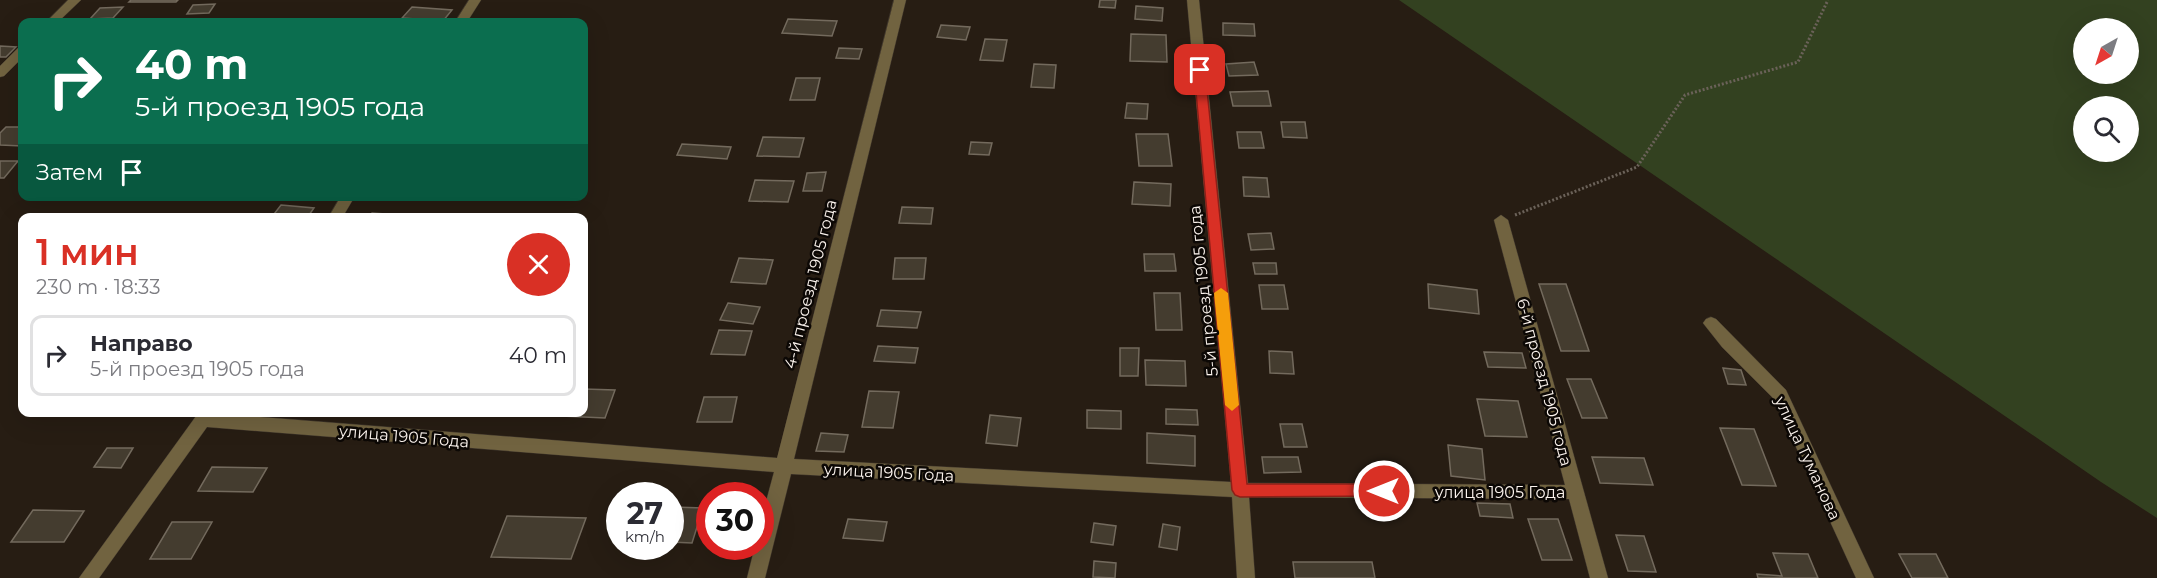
<!DOCTYPE html>
<html lang="ru">
<head>
<meta charset="utf-8">
<style>
	body { margin:0; font-family:Montserrat,sans-serif; background:#f7f7f7; color:#2b2b33; height:100vh; display:flex; flex-direction:column; font-size:22px; white-space:nowrap }
	* { box-sizing:border-box; margin:0 }
	p { font-size:20px; color:#7c7c81 }
	.icon { flex:none; width:33px; height:33px; fill:none; stroke:currentColor; stroke-width:2; stroke-linecap:round; stroke-linejoin:round }
	.map { position:relative; flex:1; overflow:hidden }
	.details { position:absolute; left:18px; top:213px; width:570px; height:204px; display:flex; flex-direction:column; background:#fff; border-radius:12px; box-shadow:0 6px 24px #0002 }
	.details>* { flex:none }
	.hud { position:absolute; left:18px; top:18px; width:570px; height:183px; border-radius:12px; box-shadow:0 6px 24px #0002; background:#0b6e4f; color:#fff; overflow:hidden }
	.needle { width:39px; rotate:219deg }
	.tools { position:absolute; left:2073px; top:18px; display:grid; gap:12px }
	.tools a { display:grid; place-items:center; width:66px; height:66px; border-radius:50%; background:#fff; box-shadow:0 6px 24px #0002; font-size:30px }
	.speed { position:absolute; left:606px; top:482px; display:flex; gap:12px; font-size:30px; font-weight:700; text-align:center }
	.speed>* { display:grid; place-content:center; width:78px; height:78px; border-radius:50%; background:#fff; box-shadow:0 6px 24px #0002; line-height:1 }
	.speed small { font-size:15px; font-weight:400 }
	.speed .limit { border:9px solid #d22; background:#fff; color:#111 }
	.pin { position:absolute; display:grid; place-items:center; width:51px; height:51px; color:#fff; margin:-26px; border-radius:12px; box-shadow:0 3px 9px #0006 }
	.me { position:absolute; width:66px; margin:-33px; rotate:270deg; stroke-linejoin:round; filter:drop-shadow(0 0 4px #0008) }
	.turn { display:flex; align-items:center; gap:21px; height:126px; padding:0 18px; font-size:27px }
	.turn .icon { width:78px; height:78px; stroke-width:2.5 }
	.turn b { display:block; font-size:42px; line-height:51px }
	.then { display:flex; align-items:center; height:57px; padding:0 18px; background:#0003; gap:12px; font-size:22px }
	.round { display:grid; place-items:center; flex:none; width:63px; height:63px; border-radius:32px; background:#f7f7f7 }
	.head { display:flex; align-items:center; justify-content:space-between; height:102px; padding:0 18px }
	h1 { font-size:36px; font-weight:600; line-height:45px; color:#d93025 }
	ul { padding:0; list-style:none }
	li { display:flex; align-items:center; gap:18px; height:81px; margin:0 12px 9px; padding:0 6px; border:3px solid #e1e1e2; border-radius:12px }
	li div { flex:1 }
	li b { display:block; font-size:22px }
	li em { font-style:normal }
	.map>svg:first-child { display:block }
</style>
</head>
<body>
<div class="map">
<svg width="2157" height="578" viewBox="0 0 2157 578">
	<rect width="100%" height="100%" fill="#271d13"/>
	<path fill="#334120" fill-rule="evenodd" d="M1399,0H2157V518L2101,482ZM2084,28H2128V74H2084ZM2084,106H2128V152H2084Z"/>
	<path fill="#443c2f" stroke="#736a5d" stroke-width="1.5" d="M131,0H178L176,2H129Z
		M1100,0H1116L1115,8L1099,7Z
		M215,4L209,13L187,14L193,5Z
		M1136,6L1163,8L1162,21L1135,19Z
		M123,7L113,18L90,19L100,8Z
		M412,7L452,10L443,21L402,18Z
		M788,19L837,21L832,36L782,33Z
		M1223,23L1254,24L1255,36L1223,35Z
		M941,25L970,27L966,40L937,37Z
		M1131,34L1166,35L1167,62L1130,61Z
		M985,39L1007,40L1003,61L980,60Z
		M0,46L16,47L6,57H0Z
		M839,48L862,49L859,59L836,58Z
		M1254,62L1258,75L1229,76L1226,64Z
		M1034,64L1056,65L1054,88L1031,87Z
		M796,78H820L815,100H790Z
		M1268,91L1271,106H1233L1230,92Z
		M1127,103L1148,104L1147,119L1125,118Z
		M1281,122H1305L1307,138L1283,137Z
		M6,127H22V146L0,145V133Z
		M1237,132H1261L1264,148H1239Z
		M1136,134H1168L1172,166H1139Z
		M763,137L804,138L799,157L757,156Z
		M971,142L992,143L989,155L969,154Z
		M682,144L731,147L727,159L677,155Z
		M0,161H18L4,178H0Z
		M826,172L822,191H803L807,173Z
		M1243,177L1267,178L1269,197L1244,196Z
		M755,180L794,181L788,202L749,201Z
		M1134,182L1171,184L1170,206L1132,204Z
		M281,205L314,208L307,218H271Z
		M902,207L933,208L931,224L899,223Z
		M372,213L426,217L368,218Z
		M1271,233L1274,249L1251,250L1248,234Z
		M1144,254H1174L1176,271H1145Z
		M739,258L773,260L766,284L731,282Z
		M895,258H926L924,279H893Z
		M1253,263H1276L1277,274H1255Z
		M1428,284L1477,290L1479,314L1429,308Z
		M1539,284H1566L1589,351H1561Z
		M1259,285H1284L1288,309H1262Z
		M1154,293H1180L1182,330H1156Z
		M728,303L760,307L753,324L720,320Z
		M881,310L921,312L917,328L877,326Z
		M719,330L752,331L745,355L711,354Z
		M878,346L918,348L915,363L874,361Z
		M1120,348H1139L1138,376H1120Z
		M1269,351L1292,352L1294,374L1270,373Z
		M1484,352L1522,353L1526,368L1488,367Z
		M1145,360L1185,361L1186,386L1146,385Z
		M1723,368L1741,370L1746,385L1728,384Z
		M1567,379H1591L1607,418H1582Z
		M584,389L615,390L605,418L562,416L563,412H584Z
		M869,391L899,392L893,428L862,427Z
		M704,397H737L732,422H697Z
		M1477,399L1518,401L1527,437L1485,436Z
		M1166,409L1197,410L1198,425L1166,424Z
		M1087,410L1121,411V429L1087,428Z
		M990,415L1021,418L1017,446L986,443Z
		M1280,424H1302L1307,447H1284Z
		M1720,428L1754,429L1776,486L1742,485Z
		M821,433L848,435L844,452L816,451Z
		M1147,433L1195,436V466L1147,463Z
		M1448,445L1482,449L1485,480L1451,476Z
		M107,448H133L121,468L94,467Z
		M1262,457H1298L1301,472L1264,473Z
		M1592,457L1644,458L1653,485L1600,483Z
		M212,467L267,468L253,492L198,491Z
		M1477,503L1510,504L1513,518L1480,516Z
		M673,507L703,508L692,543L670,542Z
		M33,510L84,511L64,542H11Z
		M507,516L586,518L571,559L491,557Z
		M848,519L887,522L883,541L843,538Z
		M1528,519H1558L1572,560H1542Z
		M172,522H212L191,559H150Z
		M1094,523L1116,526L1113,545L1091,542Z
		M1163,524L1180,527L1177,550L1159,547Z
		M1616,535L1644,536L1656,572L1628,571Z
		M1773,553L1808,554L1818,578H1758L1757,574L1782,576Z
		M1899,554H1936L1948,578H1912Z
		M1094,561L1116,563L1115,578L1093,577Z
		M1293,562H1372L1375,578H1295Z"/>
	<g fill="none" stroke-linecap="round" stroke-linejoin="round">
		<defs>
			<path id="minor" d="M68,0H81L58,22H46Z
				M469,0H481L467,22H455Z
				M894,0H906L794,459L1231,482L1187,0H1199L1248,483L1565,485L1494,220L1501,215L1508,220L1608,578H1590L1569,499L1249,497L1255,578H1237L1232,497L791,474L765,578H747L755,546H760V524L774,472L207,427L99,578H79L199,412L777,458Z
				M22,47V58L4,76L0,77V66L18,48Z
				M341,196H355L342,218H328Z
				M1711,317L1716,319L1786,390L1874,578H1856L1774,399L1722,347L1703,323L1706,319Z"/>
		</defs>
		<use href="#minor" stroke="#40372d" stroke-width="1"/>
		<path stroke="#6b6259" stroke-width="3" stroke-dasharray="2 2" stroke-linecap="butt" d="M1515,215L1637,167L1685,95L1798,62L1828,0"/>
		<use href="#minor" fill="#716340" fill-rule="evenodd"/>
	</g>
	<path fill="#d93025" stroke="#8d1f18" stroke-width="1.5" d="M1200,67L1205,70L1247,484H1384L1389,486L1391,491L1389,496L1240,497L1235,495L1232,490L1194,70Z"/>
	<path fill="#f59e0b" d="M1221,288L1228,293L1239,405L1232,411L1225,405L1214,293Z"/>
	<g text-anchor="middle" stroke-width="5" stroke-linejoin="round" paint-order="stroke">
		<g font-size="16" fill="#fbf3ed" stroke="#0c0805">
			<text transform="translate(810 284) rotate(-76)" y="6">4-й проезд 1905 года</text>
			<text transform="translate(1203 291) rotate(-96)" y="6">5-й проезд 1905 года</text>
			<text transform="translate(1545 382) rotate(75)" y="6">6-й проезд 1905 года</text>
			<text transform="translate(404 436) rotate(5)" y="6">улица 1905 Года</text>
			<text transform="translate(1808 458) rotate(65)" y="6">улица Туманова</text>
			<text transform="translate(889 472) rotate(3)" y="6">улица 1905 Года</text>
			<text x="1500" y="498">улица 1905 Года</text>
		</g>
	</g>
</svg>
<div class="tools">
<a><svg class="needle" viewBox="-14 -14 28 28"><path d="M0-13l5 13h-10z" fill="#e53935"/><path d="M0 13l5-13h-10z" fill="#7c7c81"/></svg></a>
<a><svg class="icon" aria-label="search" viewBox="0 0 24 24"><circle cx="10" cy="10" r="6"/><path d="M15 15l6 6"/></svg></a>
</div>
<div class="speed"><div>27<small>km/h</small></div><div class="limit">30</div></div>
<div class="pin" style="left:1200px;top:70px;background:#d93025"><svg class="icon" aria-label="arrive" viewBox="0 0 24 24"><path d="M6 21V4h12l-3 4 3 4H6"/></svg></div>
<svg class="me" style="left:1384px;top:491px" viewBox="-20 -20 40 40"><circle r="17" fill="#d93025" stroke="#fff" stroke-width="3"/><path d="M0-11L8 9 0 5-8 9z" fill="#fff"/></svg>
<div class="hud">
<div class="turn"><svg class="icon" aria-label="right" viewBox="0 0 24 24"><path d="M7 20v-9h11M14 6l5 5-5 5"/></svg><div><b>40 m</b>5-й проезд 1905 года</div></div>
<div class="then">Затем<svg class="icon" aria-label="arrive" viewBox="0 0 24 24"><path d="M6 21V4h12l-3 4 3 4H6"/></svg></div>
</div>
<section class="details">
<div class="head"><div><h1>1 мин</h1><p>230 m · 18:33</p></div><a class="round" style="background:#d93025;color:#fff"><svg class="icon" aria-label="close" viewBox="0 0 24 24"><path d="M6 6l12 12M18 6L6 18"/></svg></a></div>
<ul>
<li><svg class="icon" aria-label="right" viewBox="0 0 24 24"><path d="M7 20v-9h11M14 6l5 5-5 5"/></svg><div><b>Направо</b><p>5-й проезд 1905 года</p></div><em>40 m</em></li>
</ul>
</section>
</div>
</body>
</html>
